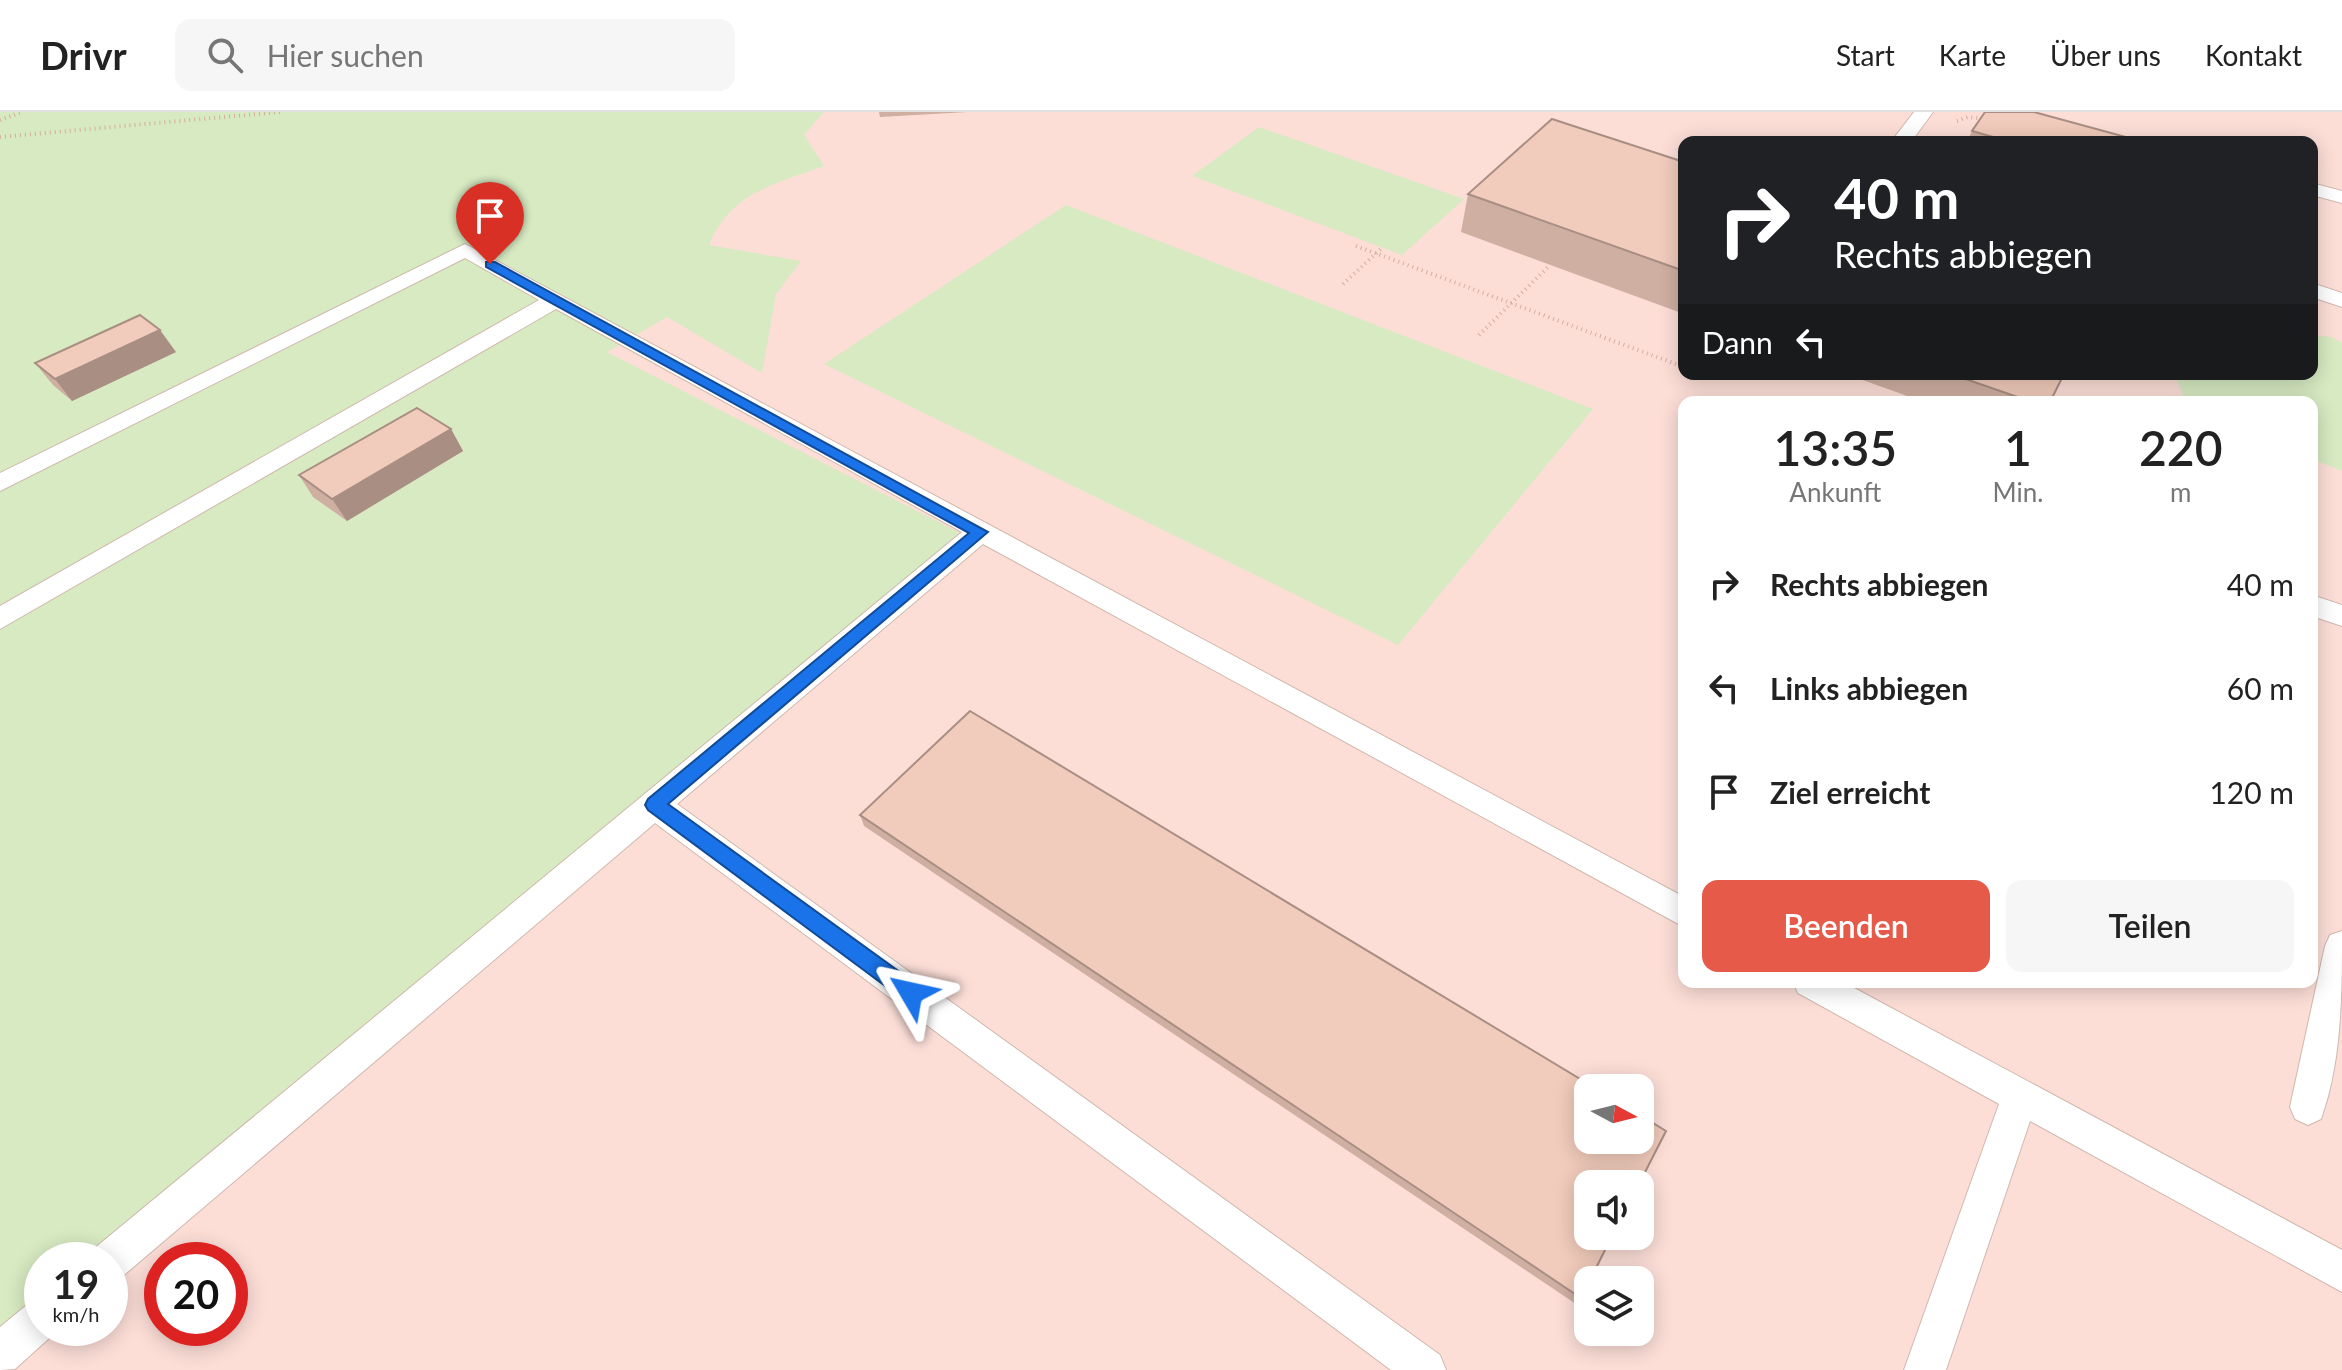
<!DOCTYPE html>
<html lang="de">
<head>
<meta charset="utf-8">
<style>
	body { margin:0; font-family:Lato,sans-serif; background:#f6f6f6; color:#222; height:100vh; display:flex; flex-direction:column; font-size:30px; white-space:nowrap }
	* { box-sizing:border-box; margin:0 }
	p { font-size:26px; color:#767676 }
	.icon { flex:none; width:44px; height:44px; fill:none; stroke:currentColor; stroke-width:2; stroke-linecap:round; stroke-linejoin:round }
	.map { position:relative; flex:1; overflow:hidden }
	.sheet { position:absolute; left:1678px; top:284px; width:640px; height:592px; display:flex; flex-direction:column; background:#fff; border-radius:16px; box-shadow:0 4px 20px #0003 }
	.sheet>* { flex:none }
	.hud { position:absolute; left:1678px; top:24px; width:640px; height:244px; border-radius:16px; box-shadow:0 4px 20px #0003; background:#202124; color:#fff; overflow:hidden }
	.needle { width:52px; rotate:97deg }
	.fabs { position:absolute; left:1574px; top:962px; display:grid; gap:16px }
	.fabs a { display:grid; place-items:center; width:80px; height:80px; border-radius:16px; background:#fff; box-shadow:0 4px 20px #0003; font-size:40px }
	.speed { position:absolute; left:24px; top:1130px; display:flex; gap:16px; font-size:40px; font-weight:700; text-align:center }
	.speed>* { display:grid; place-content:center; width:104px; height:104px; border-radius:50%; background:#fff; box-shadow:0 4px 20px #0003; line-height:1 }
	.speed small { font-size:20px; font-weight:400 }
	.speed .limit { border:12px solid #d22; background:#fff; color:#111 }
	.pin { position:absolute; display:grid; place-items:center; width:68px; height:68px; color:#fff; margin:-82px -34px; border-radius:50% 50% 50% 0; rotate:-45deg; box-shadow:0 0 8px #0007 }
	.pin .icon { rotate:45deg }
	.me { position:absolute; width:88px; margin:-44px; rotate:306deg; stroke-linejoin:round; filter:drop-shadow(0 0 6px #0008) }
	.turn { display:flex; align-items:center; gap:28px; height:168px; padding:0 24px; font-size:36px }
	.turn .icon { width:104px; height:104px; stroke-width:2.5 }
	.turn b { display:block; font-size:56px; line-height:68px }
	.then { display:flex; align-items:center; height:76px; padding:0 24px; background:#0003; gap:16px; font-size:30px }
	.eta { display:flex; justify-content:space-evenly; align-items:center; height:136px; text-align:center }
	.eta b { font-size:48px; font-weight:600; line-height:56px }
	.action { display:flex; gap:16px; margin-top:auto; padding:16px 24px }
	.action a { flex:1; height:92px; border-radius:16px; background:#e65a49; color:#fff; font-size:32px; font-weight:600; line-height:92px; text-align:center }
	.action a+a { background:#f6f6f6; color:#222 }
	ul { padding:0; list-style:none }
	li { display:flex; align-items:center; gap:24px; height:104px; padding:0 24px }
	li div { flex:1 }
	li b { display:block; font-size:30px }
	li em { font-style:normal }
	header { display:flex; align-items:center; gap:48px; box-sizing:border-box; height:112px; padding:0 40px; background:#fff; border-bottom:2px solid #e0e0e0 }
	header strong { font-size:38px }
	nav { display:flex; gap:44px; margin-inline-start:auto; font-size:28px }
	.search { width:560px; height:72px; background:#f6f6f6; display:flex; align-items:center; gap:20px; box-sizing:border-box; padding:0 28px; border-radius:16px; color:#767676; font-size:30px }
	.map>svg:first-child { display:block }
</style>
</head>
<body>
<header>
<strong>Drivr</strong>
<div class="search"><svg class="icon" aria-label="search" viewBox="0 0 24 24"><circle cx="10" cy="10" r="6"/><path d="M15 15l6 6"/></svg>Hier suchen</div>
<nav><a>Start</a><a>Karte</a><a>Über uns</a><a>Kontakt</a></nav>
</header>
<div class="map">
<svg width="2342" height="1258" viewBox="0 0 2342 1258">
	<rect width="100%" height="100%" fill="#fcf0e4"/>
	<path fill="#fcded7" fill-rule="evenodd" d="M520,0H2342V1258H0V36ZM1684,30H2312V262H1684ZM1684,290H2312V870H1684ZM1588,976H1640V1028H1588ZM1588,1072H1640V1124H1588ZM42,1148H110V1216H42ZM162,1148H230V1216H162ZM1588,1168H1640V1220H1588Z"/>
	<path fill="#d7eac2" d="M0,0H824L804,23L824,54C775,72 731,80 709,133L801,149L776,182L762,261L667,205L607,240L966,424L81,1148H42V1180L0,1214Z
		M1259,15L1464,87L1402,143L1192,64Z
		M1066,93L1593,297L1398,533L824,252Z
		M2312,223L2332,225L2342,231V359L2312,347V290H2186L2174,262H2312Z"/>
	<g fill="none" stroke-linecap="round" stroke-linejoin="round">
		<defs>
			<path id="lane" d="M1914,0H1933L1911,30H1891Z
				M2312,71L2342,79V91L2312,83Z
				M465,132L1684,785V815L983,432L677,692L1440,1243L1446,1258H1391L655,711L124,1163L110,1169V1148H91L96,1135L962,420L556,197L0,517V494L539,188L465,146L0,379V361Z
				M2312,171L2342,181V195L2312,185Z
				M2312,483L2342,493V514L2312,504Z
				M2342,819C2342,881 2342,949 2321,1007L2308,1013L2295,1007L2290,995L2325,834L2330,823Z
				M1793,870H1843L2342,1138V1180L2030,1009L1946,1258H1904L1999,992L1798,881Z
				M42,1186V1216H58L56,1220L15,1257L0,1258V1215L28,1192Z"/>
		</defs>
		<use href="#lane" stroke="#d0b8ad" stroke-width="2"/>
		<path stroke="#d6ae9e" stroke-width="4" stroke-dasharray="1 4" stroke-linecap="butt" d="M0,8L22,0
			M1957,9L1968,5L1986,7
			M0,25L280,0
			M1356,134L1684,255
			M1343,172L1383,135
			M1479,223L1550,153
			M1704,262L1718,267"/>
		<use href="#lane" fill="#fff" fill-rule="evenodd"/>
	</g>
	<path fill="#cfafa1" d="M879,0H968L880,5Z
		M1972,19L2144,30H1967Z
		M1684,50V202L1461,120L1468,82Z
		M176,240L72,289L53,273L35,251Z
		M1846,262H2064L2050,290H1924Z
		M451,317L463,339L347,409L313,385L299,363Z
		M860,703L1581,1186L1576,1192L864,714Z"/>
	<path fill="#a98e83" d="M160,218L176,240L72,289L55,267Z
		M451,317L463,339L347,409L332,387Z"/>
	<path fill="#f1cbbb" stroke="#a98e83" stroke-width="2" d="M1985,0H2034L2144,30H2011L1972,19Z
		M1552,7L1684,50V159L1468,82Z
		M140,203L160,218L55,267L35,251Z
		M1951,262H2064L2050,290H2032Z
		M417,296L451,317L332,387L299,363Z
		M970,599L1595,976H1588V1028H1640V1003L1666,1019L1639,1072H1588V1124H1612L1590,1168H1588V1172L1581,1186L860,703Z"/>
	<path fill="#1a73e8" stroke="#114b97" stroke-width="2" d="M486,150H495L988,420L668,692L919,874L922,881L919,888L911,891L904,888L648,698L645,693L648,687L969,421L486,155Z"/>
</svg>
<div class="fabs">
<a><svg class="needle" viewBox="-14 -14 28 28"><path d="M0-13l5 13h-10z" fill="#e53935"/><path d="M0 13l5-13h-10z" fill="#767676"/></svg></a>
<a><svg class="icon" aria-label="sound" viewBox="0 0 24 24"><path d="M4 9h4l5-4v14l-5-4H4zM17 9q2 3 0 6"/></svg></a>
<a><svg class="icon" aria-label="layers" viewBox="0 0 24 24"><path d="M12 4l9 5-9 5-9-5zM3 14l9 5 9-5"/></svg></a>
</div>
<div class="speed"><div>19<small>km/h</small></div><div class="limit">20</div></div>
<div class="pin" style="left:490px;top:152px;background:#d93025"><svg class="icon" aria-label="arrive" viewBox="0 0 24 24"><path d="M6 21V4h12l-3 4 3 4H6"/></svg></div>
<svg class="me" style="left:911px;top:881px" viewBox="-20 -20 40 40"><path d="M0-17L14 15 0 8-14 15z" fill="#1a73e8" stroke="#fff" stroke-width="4"/></svg>
<div class="hud">
<div class="turn"><svg class="icon" aria-label="right" viewBox="0 0 24 24"><path d="M7 20v-9h11M14 6l5 5-5 5"/></svg><div><b>40 m</b>Rechts abbiegen</div></div>
<div class="then">Dann<svg class="icon" aria-label="left" viewBox="0 0 24 24"><path d="M17 20v-9H6M10 6l-5 5 5 5"/></svg></div>
</div>
<section class="sheet">
<div class="eta">
<div><b>13:35</b><p>Ankunft</p></div>
<div><b>1</b><p>Min.</p></div>
<div><b>220</b><p>m</p></div>
</div>
<ul>
<li><svg class="icon" aria-label="right" viewBox="0 0 24 24"><path d="M7 20v-9h11M14 6l5 5-5 5"/></svg><div><b>Rechts abbiegen</b></div><em>40 m</em></li>
<li><svg class="icon" aria-label="left" viewBox="0 0 24 24"><path d="M17 20v-9H6M10 6l-5 5 5 5"/></svg><div><b>Links abbiegen</b></div><em>60 m</em></li>
<li><svg class="icon" aria-label="arrive" viewBox="0 0 24 24"><path d="M6 21V4h12l-3 4 3 4H6"/></svg><div><b>Ziel erreicht</b></div><em>120 m</em></li>
</ul>
<div class="action"><a>Beenden</a><a>Teilen</a></div>
</section>
</div>
</body>
</html>
